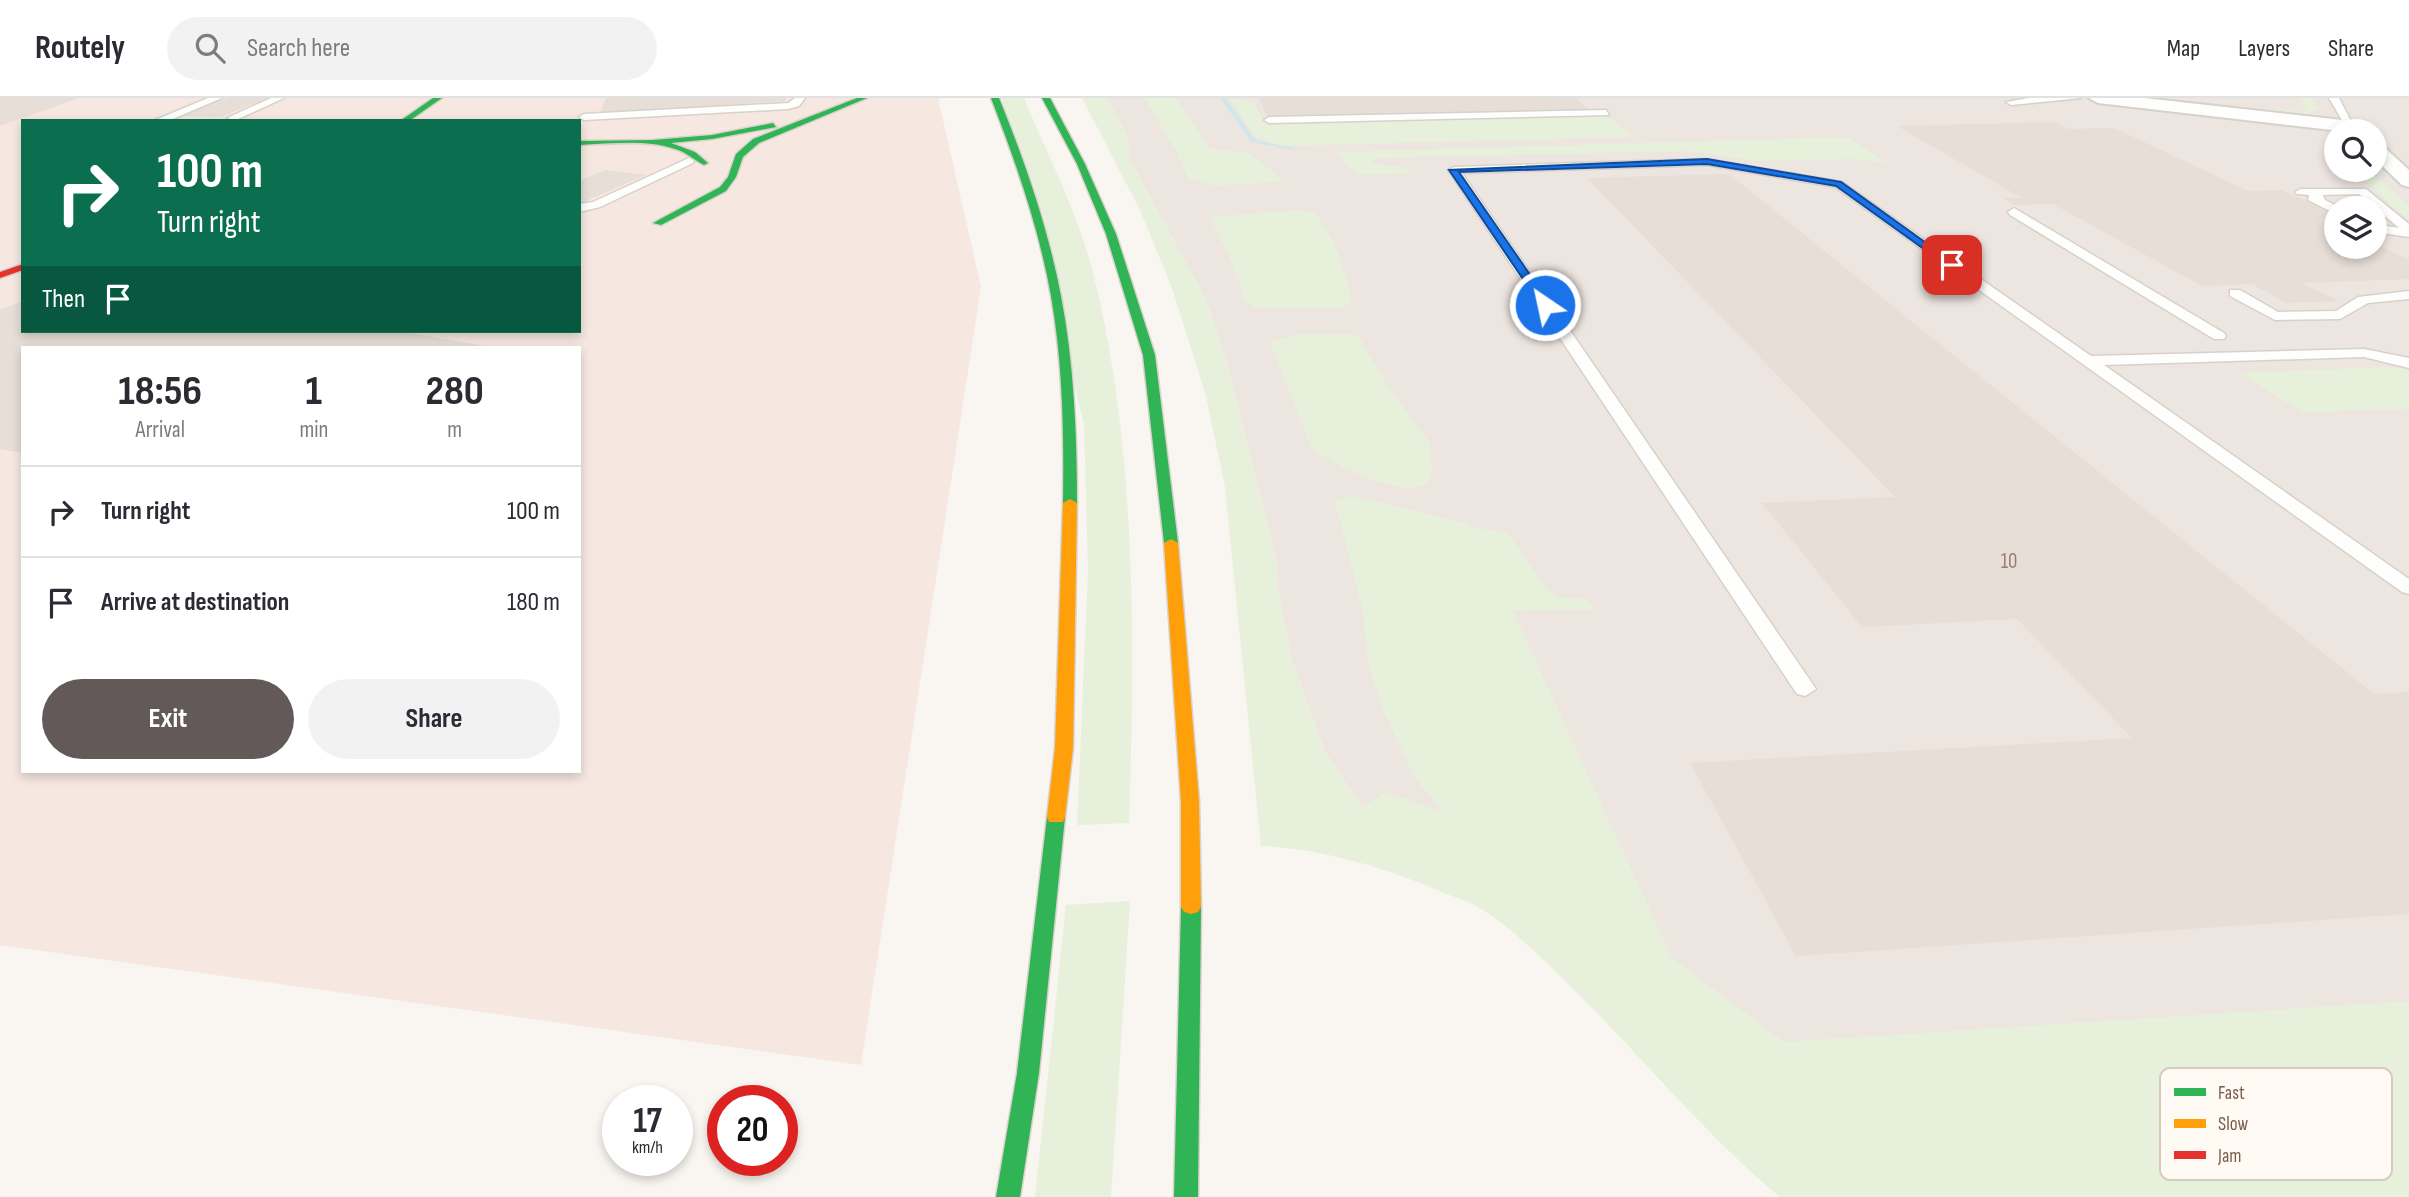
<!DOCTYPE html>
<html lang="en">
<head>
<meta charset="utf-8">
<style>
	body { margin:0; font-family:"Sofia Sans Condensed",sans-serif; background:#f2f2f3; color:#2b2b33; height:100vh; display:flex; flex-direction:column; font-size:26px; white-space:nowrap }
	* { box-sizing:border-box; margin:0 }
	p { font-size:23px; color:#7c7c81 }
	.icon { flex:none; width:38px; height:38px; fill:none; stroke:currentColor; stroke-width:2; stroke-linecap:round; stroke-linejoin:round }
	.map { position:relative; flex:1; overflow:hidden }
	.details { position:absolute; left:21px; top:248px; width:560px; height:427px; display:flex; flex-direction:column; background:#fff; border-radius:0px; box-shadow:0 4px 10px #0003 }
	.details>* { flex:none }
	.banner { position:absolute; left:21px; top:21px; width:560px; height:214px; border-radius:0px; box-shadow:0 4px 10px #0003; background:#0b6e4f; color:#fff; overflow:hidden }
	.buttons { position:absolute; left:2324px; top:21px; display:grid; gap:14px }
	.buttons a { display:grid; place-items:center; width:63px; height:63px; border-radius:50%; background:#fff; box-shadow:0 4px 10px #0003; font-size:35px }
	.speed { position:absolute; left:602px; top:987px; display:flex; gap:14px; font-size:35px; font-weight:700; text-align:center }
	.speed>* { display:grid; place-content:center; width:91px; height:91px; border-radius:50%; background:#fff; box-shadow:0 4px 10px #0003; line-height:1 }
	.speed small { font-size:18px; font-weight:400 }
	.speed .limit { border:10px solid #d22; background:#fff; color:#111 }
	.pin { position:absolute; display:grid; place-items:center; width:60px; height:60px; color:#fff; margin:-30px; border-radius:14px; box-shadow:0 4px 10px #0006 }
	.me { position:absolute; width:77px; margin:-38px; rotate:326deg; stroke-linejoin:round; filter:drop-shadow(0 0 5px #0008) }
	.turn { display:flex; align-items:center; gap:24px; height:147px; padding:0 21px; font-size:32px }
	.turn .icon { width:91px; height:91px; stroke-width:2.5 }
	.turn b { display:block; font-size:49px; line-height:60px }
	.then { display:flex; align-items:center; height:66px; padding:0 21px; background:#0003; gap:14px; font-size:26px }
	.eta { display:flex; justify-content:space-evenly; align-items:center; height:119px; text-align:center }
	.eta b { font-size:42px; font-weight:700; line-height:49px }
	.button { display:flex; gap:14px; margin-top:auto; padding:14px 21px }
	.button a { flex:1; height:80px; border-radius:42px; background:#625958; color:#fff; font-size:28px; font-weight:700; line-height:80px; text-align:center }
	.button a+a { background:#f2f2f3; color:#2b2b33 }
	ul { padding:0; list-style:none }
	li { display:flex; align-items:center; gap:21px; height:91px; padding:0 21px; border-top:2px solid #e1e1e2 }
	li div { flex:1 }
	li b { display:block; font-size:26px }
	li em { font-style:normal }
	header { display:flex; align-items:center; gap:42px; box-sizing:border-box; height:98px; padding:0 35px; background:#fff; border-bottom:2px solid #e1e1e2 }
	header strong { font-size:33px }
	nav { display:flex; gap:38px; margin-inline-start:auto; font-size:24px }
	.search { width:490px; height:63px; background:#f2f2f3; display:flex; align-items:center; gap:18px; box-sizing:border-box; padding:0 24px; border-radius:38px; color:#7c7c81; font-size:26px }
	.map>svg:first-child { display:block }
</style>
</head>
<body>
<header>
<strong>Routely</strong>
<div class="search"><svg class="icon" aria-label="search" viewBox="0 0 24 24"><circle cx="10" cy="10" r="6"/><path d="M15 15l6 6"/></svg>Search here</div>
<nav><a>Map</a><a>Layers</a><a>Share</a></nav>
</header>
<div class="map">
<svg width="2409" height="1099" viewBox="0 0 2409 1099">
	<rect width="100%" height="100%" fill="#f9f5f0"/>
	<path fill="#f6e8e1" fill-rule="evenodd" d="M0,0H938L981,189L861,967L0,847ZM23,23H579V233H23ZM23,250H579V674H23Z"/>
	<path fill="#ede5e0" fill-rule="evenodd" d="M1107,0H2409V1099L1690,952L1374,728L1325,654L1292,562L1278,493L1276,461L1224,254L1205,200L1130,62L1128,40ZM2336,33H2375V72H2336ZM2336,110H2375V149H2336Z"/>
	<path fill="#e7f0db" d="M1002,0H1024C1047,56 1075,109 1091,167C1137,342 1135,545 1129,725L1077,727L1088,472L1084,326Z
		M1082,0H1107L1128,40L1130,62L1205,200L1224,254L1276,461L1278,493L1292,562L1325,654L1361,709L1387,694L1443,714L1415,680L1381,608L1368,562L1362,510L1335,403L1351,398L1463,424L1475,430L1507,434L1545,489L1558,499L1587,501L1594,511L1513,513L1672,860L1784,944L2409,903V1099H1780C1703,1035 1639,955 1567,885C1541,859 1514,832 1483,812C1472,804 1457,800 1444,795C1387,770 1323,751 1261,748L1225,389L1206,298L1172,190L1140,112Z
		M1144,0H1176L1209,50L1248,55L1283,81L1274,84L1214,88L1188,80L1177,55Z
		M1230,0L1254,4L1264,25L1607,17L1633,39L1280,48L1254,38Z
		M2123,0L2307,14L2299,0H2312L2319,11L2306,16H2290Z
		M1847,39L1887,65L1855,61L1755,63L1687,53L1376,60L1371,65L1405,70L1411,75L1357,77L1345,66L1338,54Z
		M2352,72H2368L2409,107V122Z
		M1297,112L1315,115C1335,140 1346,173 1351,203L1341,211L1254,210L1245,203L1233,167L1210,119Z
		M1301,236L1358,237L1386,286L1429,344L1432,373L1427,387C1398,399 1334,368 1311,349L1270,244Z
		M2386,269L2409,271V311L2302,314L2239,275Z
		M1130,803L1111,1099H1035L1066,807Z"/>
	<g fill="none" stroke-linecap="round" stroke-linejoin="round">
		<path fill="#d0e8ea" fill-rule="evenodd" d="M1220,0H1226L1255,42L1294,50V52L1251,44Z"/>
	</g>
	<path fill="#e6ded7" d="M0,0H79L0,28Z
		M228,0H267L221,19L182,18Z
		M606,0H786L785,3L600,15Z
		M1259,0H1576L1589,12L1267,19Z
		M2054,24L2069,31L2114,30L2248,93L2282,92L2336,117V120L2319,121L2336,129V149H2375V146L2409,162V181L2302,185L2339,203L2286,205L2252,186L2202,188L2053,106L2014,107L2003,100H2022L1897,28Z
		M605,72L646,77L579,106V83Z
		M1729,76L2374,596L2409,594V816L1796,858L1690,665L2132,640L2017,521L1862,529L1762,405L1895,399L1587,80Z
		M23,203V233H398L496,250H23V355L0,351V212Z"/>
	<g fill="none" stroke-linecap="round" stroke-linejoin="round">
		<defs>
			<path id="lane" d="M208,0H222L168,23H153Z
				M271,0H284L236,22L227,20Z
				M795,0H805L799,8L788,11L584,22L579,19L584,16L788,5Z
				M2081,0L2011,7L2006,4L2029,0Z
				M2329,0H2339L2355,31H2347Z
				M1606,12L1609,17L1269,25L1264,22L1269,19Z
				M689,60L694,63L693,65L600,109L579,114V106L593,104Z
				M1707,61L1842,84L2091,258L2364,251L2409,260V270L2364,259L2104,267L2409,481V496L2402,494L1835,89L1707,67L1462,75L1816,591L1805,598L1797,596L1448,72L1454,69Z
				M2301,91H2366L2409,126V139L2375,134V126L2399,130L2359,96L2323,97L2325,102L2341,110H2336V116L2308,102L2309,97L2297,96L2295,94Z
				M2014,110L2224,235L2226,238L2224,241H2214L2010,117L2008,114Z
				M2230,192H2240L2278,214L2336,213L2358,199L2409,193V201L2368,205L2340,221L2275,222L2230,198Z"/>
			<path id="street" d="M2089,0H2144L2351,23L2358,25L2364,33H2340L2098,5Z
				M2375,45L2382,47L2409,72V89L2402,87L2375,61Z"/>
			<path id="fast" d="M433,0H442L409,23H400Z
				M857,0H867L759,45L743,59L736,79L726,93L661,127L653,125L720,89L728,79L736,56L753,41Z
				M991,0H999C1025,64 1048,130 1061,198C1074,266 1077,336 1077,405L1070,409L1063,405C1064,336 1063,267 1051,198C1039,130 1016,65 991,0Z
				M1042,0H1050L1085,66L1116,136L1155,257L1178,445L1176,448H1166L1164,445L1143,257L1106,136L1077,66Z
				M773,25L776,29L712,41L671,45L695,54L708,65L704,67C694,62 686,54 675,51C645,41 610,46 579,47V43L653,42L712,37Z
				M1056,713L1063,714L1065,719L1039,975L1020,1099H996L1017,975L1047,719L1049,714Z
				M1191,802L1198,804L1201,809L1198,1099H1174L1181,809L1184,804Z"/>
			<path id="slow" d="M1070,401L1077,405L1073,650L1065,719L1063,724H1049L1047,719L1055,650L1063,405Z
				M1171,441L1178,445L1199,703L1201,809L1198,814L1191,816L1184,814L1181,809V703L1164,445Z"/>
			<path id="jam" d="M23,166V172L0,180V174Z"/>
		</defs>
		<use href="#lane" stroke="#d7d1cb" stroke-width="3"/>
		<use href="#street" stroke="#d7d1cb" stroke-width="4"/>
		<use href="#fast" stroke="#d9d2cb" stroke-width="3"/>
		<use href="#slow" stroke="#d9d2cb" stroke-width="3"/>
		<use href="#jam" stroke="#d9d2cb" stroke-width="3"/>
		<use href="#lane" fill="#fefefd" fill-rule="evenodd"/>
		<use href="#street" fill="#fefefd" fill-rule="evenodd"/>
		<use href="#fast" fill="#30b455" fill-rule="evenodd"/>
		<use href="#slow" fill="#ff9f0a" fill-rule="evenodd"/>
		<use href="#jam" fill="#e5322d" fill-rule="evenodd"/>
	</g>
	<path fill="#1a73e8" stroke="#114b97" stroke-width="2" d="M1707,61L1841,84L1957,167L1949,169L1836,88L1707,66L1459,74L1551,207L1545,210L1542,209L1449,72Z"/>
	<g text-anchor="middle" stroke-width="7" stroke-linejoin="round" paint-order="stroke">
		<g font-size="21" fill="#977e72">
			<text x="2009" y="470">10</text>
		</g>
	</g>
	<rect x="2160" y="970" width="232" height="112" rx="10" fill="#fffaf3" stroke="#d7cbc1" stroke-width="2"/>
	<rect x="2174" y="990" width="32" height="8" fill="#30b455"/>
	<rect x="2174" y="1021" width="32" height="9" fill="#ff9f0a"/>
	<rect x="2174" y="1053" width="32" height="8" fill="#e5322d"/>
	<g font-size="19" fill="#7a5c4d">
		<text x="2218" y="1001">Fast</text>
		<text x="2218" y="1032">Slow</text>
		<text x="2218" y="1064">Jam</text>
	</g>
</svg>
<div class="buttons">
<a><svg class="icon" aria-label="search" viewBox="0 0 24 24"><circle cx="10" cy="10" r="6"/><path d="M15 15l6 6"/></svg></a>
<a><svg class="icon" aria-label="layers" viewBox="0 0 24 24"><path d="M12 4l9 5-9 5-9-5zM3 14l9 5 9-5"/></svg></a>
</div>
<div class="speed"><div>17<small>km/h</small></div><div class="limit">20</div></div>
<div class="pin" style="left:1952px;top:167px;background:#d93025"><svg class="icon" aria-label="arrive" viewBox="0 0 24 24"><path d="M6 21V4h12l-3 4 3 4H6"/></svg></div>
<svg class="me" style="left:1545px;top:207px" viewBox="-20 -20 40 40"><circle r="17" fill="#1a73e8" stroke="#fff" stroke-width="3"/><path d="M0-11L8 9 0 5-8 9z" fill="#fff"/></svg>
<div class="banner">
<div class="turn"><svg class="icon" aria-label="right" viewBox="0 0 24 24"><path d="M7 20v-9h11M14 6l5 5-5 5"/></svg><div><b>100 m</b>Turn right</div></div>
<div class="then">Then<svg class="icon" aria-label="arrive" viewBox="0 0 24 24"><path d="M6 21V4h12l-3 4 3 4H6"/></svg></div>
</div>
<section class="details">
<div class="eta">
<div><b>18:56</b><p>Arrival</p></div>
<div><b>1</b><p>min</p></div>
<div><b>280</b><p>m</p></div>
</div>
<ul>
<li><svg class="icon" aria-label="right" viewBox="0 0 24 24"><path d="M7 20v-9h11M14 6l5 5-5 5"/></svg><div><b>Turn right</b></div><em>100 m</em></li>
<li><svg class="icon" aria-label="arrive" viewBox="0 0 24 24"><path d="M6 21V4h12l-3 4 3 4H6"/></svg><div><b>Arrive at destination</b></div><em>180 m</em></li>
</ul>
<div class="button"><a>Exit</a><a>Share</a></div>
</section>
</div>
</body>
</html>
